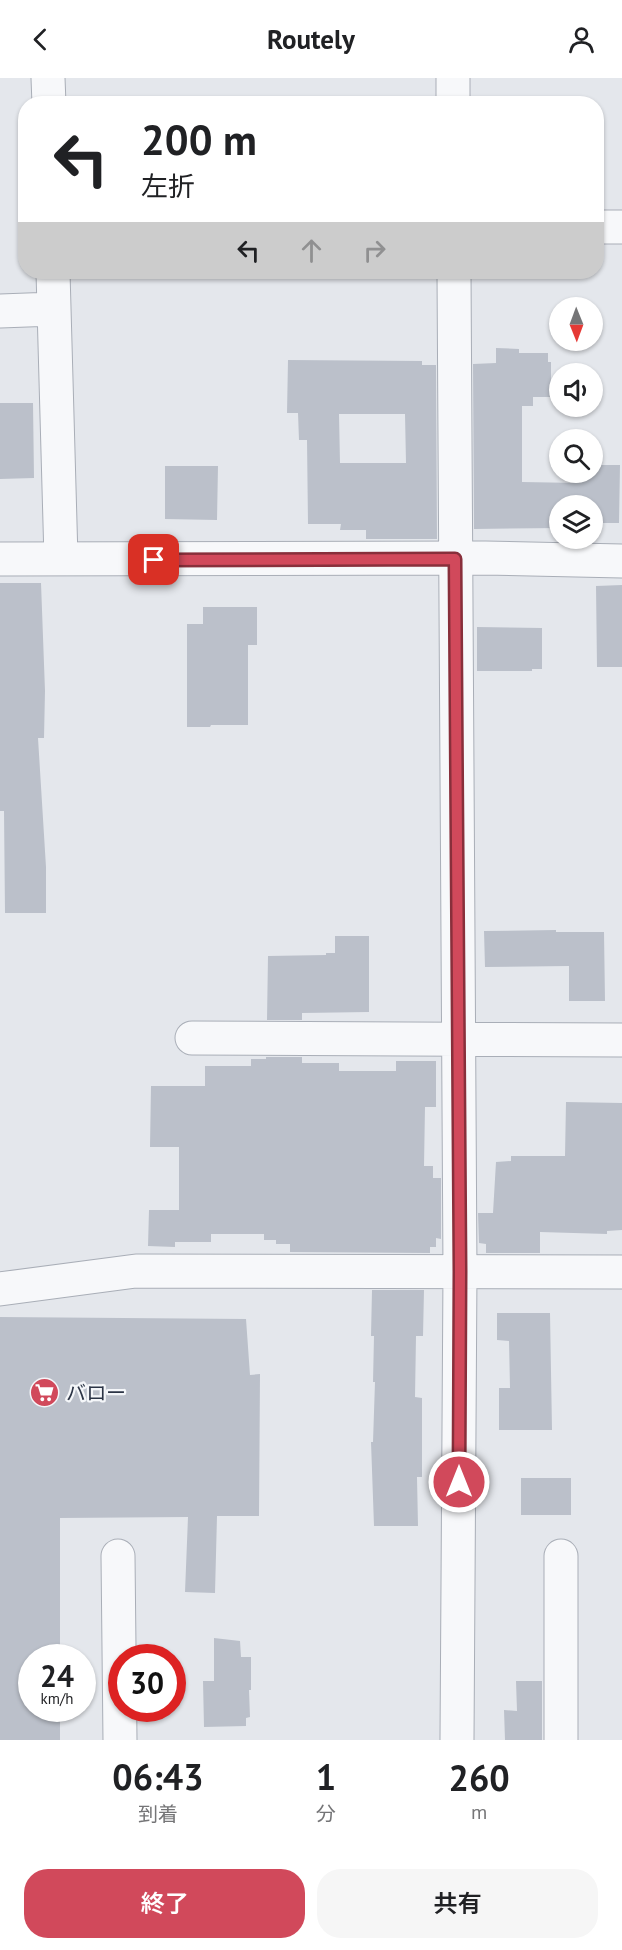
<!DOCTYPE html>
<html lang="ja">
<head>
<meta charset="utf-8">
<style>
	body { margin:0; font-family:"PT Sans","Noto Sans JP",sans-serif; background:#f6f6f6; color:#202124; height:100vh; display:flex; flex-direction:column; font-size:22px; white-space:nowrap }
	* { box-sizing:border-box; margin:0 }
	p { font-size:20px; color:#757577 }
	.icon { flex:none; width:33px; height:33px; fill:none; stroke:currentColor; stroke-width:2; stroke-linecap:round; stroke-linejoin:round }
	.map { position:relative; height:1662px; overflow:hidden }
	.panel { display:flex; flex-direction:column; background:#fff; flex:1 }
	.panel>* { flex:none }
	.top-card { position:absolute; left:18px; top:18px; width:586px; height:183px; border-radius:24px; box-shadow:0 2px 4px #0004; background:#fff; color:#202124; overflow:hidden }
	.needle { width:39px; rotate:179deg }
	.tools { position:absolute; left:549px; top:219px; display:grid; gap:12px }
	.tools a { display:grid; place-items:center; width:54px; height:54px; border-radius:50%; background:#fff; box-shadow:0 2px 4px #0004; font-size:30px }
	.speed { position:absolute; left:18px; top:1566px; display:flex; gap:12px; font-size:30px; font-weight:700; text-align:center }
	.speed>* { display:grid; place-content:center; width:78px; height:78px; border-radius:50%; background:#fff; box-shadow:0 2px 4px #0004; line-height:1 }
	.speed small { font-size:15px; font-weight:400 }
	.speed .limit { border:9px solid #d22; background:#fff; color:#111 }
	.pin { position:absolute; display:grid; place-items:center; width:51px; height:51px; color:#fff; margin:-26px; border-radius:12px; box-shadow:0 3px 9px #0006 }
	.me { position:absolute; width:66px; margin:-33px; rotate:0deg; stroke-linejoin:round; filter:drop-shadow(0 0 4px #0008) }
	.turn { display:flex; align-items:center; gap:21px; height:126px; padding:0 24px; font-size:27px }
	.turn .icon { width:78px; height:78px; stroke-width:2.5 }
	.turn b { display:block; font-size:42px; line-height:51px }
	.lanes { display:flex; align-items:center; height:57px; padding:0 24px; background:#0003; justify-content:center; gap:30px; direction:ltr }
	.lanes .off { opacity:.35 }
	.eta { display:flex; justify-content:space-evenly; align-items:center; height:102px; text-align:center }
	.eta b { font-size:36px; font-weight:600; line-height:42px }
	.primary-button { display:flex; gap:12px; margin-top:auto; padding:12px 24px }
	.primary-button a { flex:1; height:69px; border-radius:24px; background:#d1495b; color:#fff; font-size:24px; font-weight:600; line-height:69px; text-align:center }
	.primary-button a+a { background:#f6f6f6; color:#202124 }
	header { display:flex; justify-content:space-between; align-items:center; height:78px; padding:0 24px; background:#fff; font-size:27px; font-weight:600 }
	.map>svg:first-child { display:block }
</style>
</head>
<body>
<header><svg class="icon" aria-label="back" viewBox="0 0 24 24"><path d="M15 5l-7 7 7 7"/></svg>Routely<svg class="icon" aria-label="person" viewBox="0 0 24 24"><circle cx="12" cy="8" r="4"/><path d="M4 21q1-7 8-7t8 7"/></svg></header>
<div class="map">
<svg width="622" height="1662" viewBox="0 0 622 1662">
	<rect width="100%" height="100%" fill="#e4e7ec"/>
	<path fill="#bbc0ca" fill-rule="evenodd" d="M496,270L519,271V275H548V284H551V319H533V328H522V404L579,405V394H592V387H620L619,445H592V428H560V450L474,451L473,286L496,285Z
		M288,282L422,283V287H436L437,461H366V452H340L341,446H308L307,362H299L298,335H287ZM339,336H405L406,385H340Z
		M0,325H33L34,400L0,401Z
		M165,388H218L217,442L165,441Z
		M0,505H41L45,613L44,660H38L46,789V835H5L4,733H0Z
		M622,507V589H597L596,508Z
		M203,529H257V567H248V647H211L210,649H187V546H203Z
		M477,549L542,550V591H532V593H477Z
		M556,852V854H604L605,923H569V888L485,889L484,853Z
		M335,858H369V934L302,935V942H267L268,878L326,877V875H335Z
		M266,979H302V985H339V993H396V983H436V1029H425L424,1088H433V1100H441V1161L436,1160V1169H430V1175L290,1174V1166H276V1162H264V1156H211V1164H175V1169L148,1168L149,1132H179V1069H150L151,1008H205V988H251V981H266Z
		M566,1024L622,1025V1152L607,1153V1156L540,1154V1175H486V1166L479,1165L478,1135H493L496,1084L511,1083V1078H565Z
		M372,1212H424L423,1258H416L415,1319L422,1320V1399H417L418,1448H374L371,1364H373L375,1304H373L374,1258H371Z
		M497,1235H550L552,1352H499V1310H510L509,1263L497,1262Z
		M0,1239L246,1241L250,1297L260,1296L259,1438H217L215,1515L185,1514L188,1439L60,1440V1580H32V1630H60V1662H0Z
		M521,1400H571V1437H521Z
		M214,1560L240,1563L241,1579H251V1612H249L250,1639L246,1640V1648L204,1649L203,1603H214Z
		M516,1603H542V1662H505L504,1632L517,1633Z"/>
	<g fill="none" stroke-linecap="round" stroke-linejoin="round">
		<defs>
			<path id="street" d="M48,0L49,26
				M453,0V26
				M597,149H622
				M53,194L61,481
				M454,194L460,1193L457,1662
				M0,233L54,231
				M0,481L485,480L622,483
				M192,960L622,962
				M0,1211L136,1193L622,1194
				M118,1478L120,1662
				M561,1478V1662"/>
		</defs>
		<use href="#street" stroke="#a9aeb7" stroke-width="35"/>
		<use href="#street" stroke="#f7f8fa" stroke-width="33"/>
	</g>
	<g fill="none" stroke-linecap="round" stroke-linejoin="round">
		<defs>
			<path id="route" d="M154,482L455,481L460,1193L459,1404"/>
		</defs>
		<use href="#route" stroke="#882f3b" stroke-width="15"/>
		<use href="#route" stroke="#d1495b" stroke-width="10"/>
	</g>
	<defs>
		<symbol id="supermarket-disc" viewBox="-11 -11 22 22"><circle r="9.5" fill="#d1495b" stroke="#f4f6f9"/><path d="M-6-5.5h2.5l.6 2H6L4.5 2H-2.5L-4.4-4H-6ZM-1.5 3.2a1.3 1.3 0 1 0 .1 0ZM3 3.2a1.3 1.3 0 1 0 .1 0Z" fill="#fff"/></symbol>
	</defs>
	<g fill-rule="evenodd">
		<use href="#supermarket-disc" x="28" y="1298" width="33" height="33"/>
	</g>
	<g text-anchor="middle" stroke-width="4.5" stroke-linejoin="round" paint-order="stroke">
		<g font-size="20" fill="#2b3445" stroke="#f4f6f9" text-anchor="start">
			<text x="66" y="1322">バロー</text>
		</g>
	</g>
</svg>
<div class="tools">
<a><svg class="needle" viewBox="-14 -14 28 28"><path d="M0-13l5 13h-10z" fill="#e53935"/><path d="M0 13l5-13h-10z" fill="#757577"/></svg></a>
<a><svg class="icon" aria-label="sound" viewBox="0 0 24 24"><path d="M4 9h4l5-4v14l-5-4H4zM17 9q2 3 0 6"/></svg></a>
<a><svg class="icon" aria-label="search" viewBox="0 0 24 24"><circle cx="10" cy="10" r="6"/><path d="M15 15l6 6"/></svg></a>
<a><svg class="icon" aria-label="layers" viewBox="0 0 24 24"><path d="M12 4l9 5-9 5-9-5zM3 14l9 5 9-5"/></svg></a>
</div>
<div class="speed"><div>24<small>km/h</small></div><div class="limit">30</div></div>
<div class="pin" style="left:154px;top:482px;background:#d93025"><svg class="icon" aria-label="arrive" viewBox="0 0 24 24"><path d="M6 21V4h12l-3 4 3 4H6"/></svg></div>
<svg class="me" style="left:459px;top:1404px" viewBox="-20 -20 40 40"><circle r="17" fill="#d1495b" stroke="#fff" stroke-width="3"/><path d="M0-11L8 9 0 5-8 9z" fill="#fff"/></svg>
<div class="top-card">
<div class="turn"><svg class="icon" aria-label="left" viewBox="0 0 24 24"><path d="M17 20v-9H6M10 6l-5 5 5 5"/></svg><div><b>200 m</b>左折</div></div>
<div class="lanes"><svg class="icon" aria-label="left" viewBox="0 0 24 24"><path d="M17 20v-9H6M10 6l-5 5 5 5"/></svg><svg class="icon off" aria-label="ahead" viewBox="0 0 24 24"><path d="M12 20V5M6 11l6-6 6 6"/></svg><svg class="icon off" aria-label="right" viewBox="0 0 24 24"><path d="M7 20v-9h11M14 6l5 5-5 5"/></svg></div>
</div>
</div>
<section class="panel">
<div class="eta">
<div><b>06:43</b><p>到着</p></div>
<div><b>1</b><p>分</p></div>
<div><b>260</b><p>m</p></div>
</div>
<div class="primary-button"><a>終了</a><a>共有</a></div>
</section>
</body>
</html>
